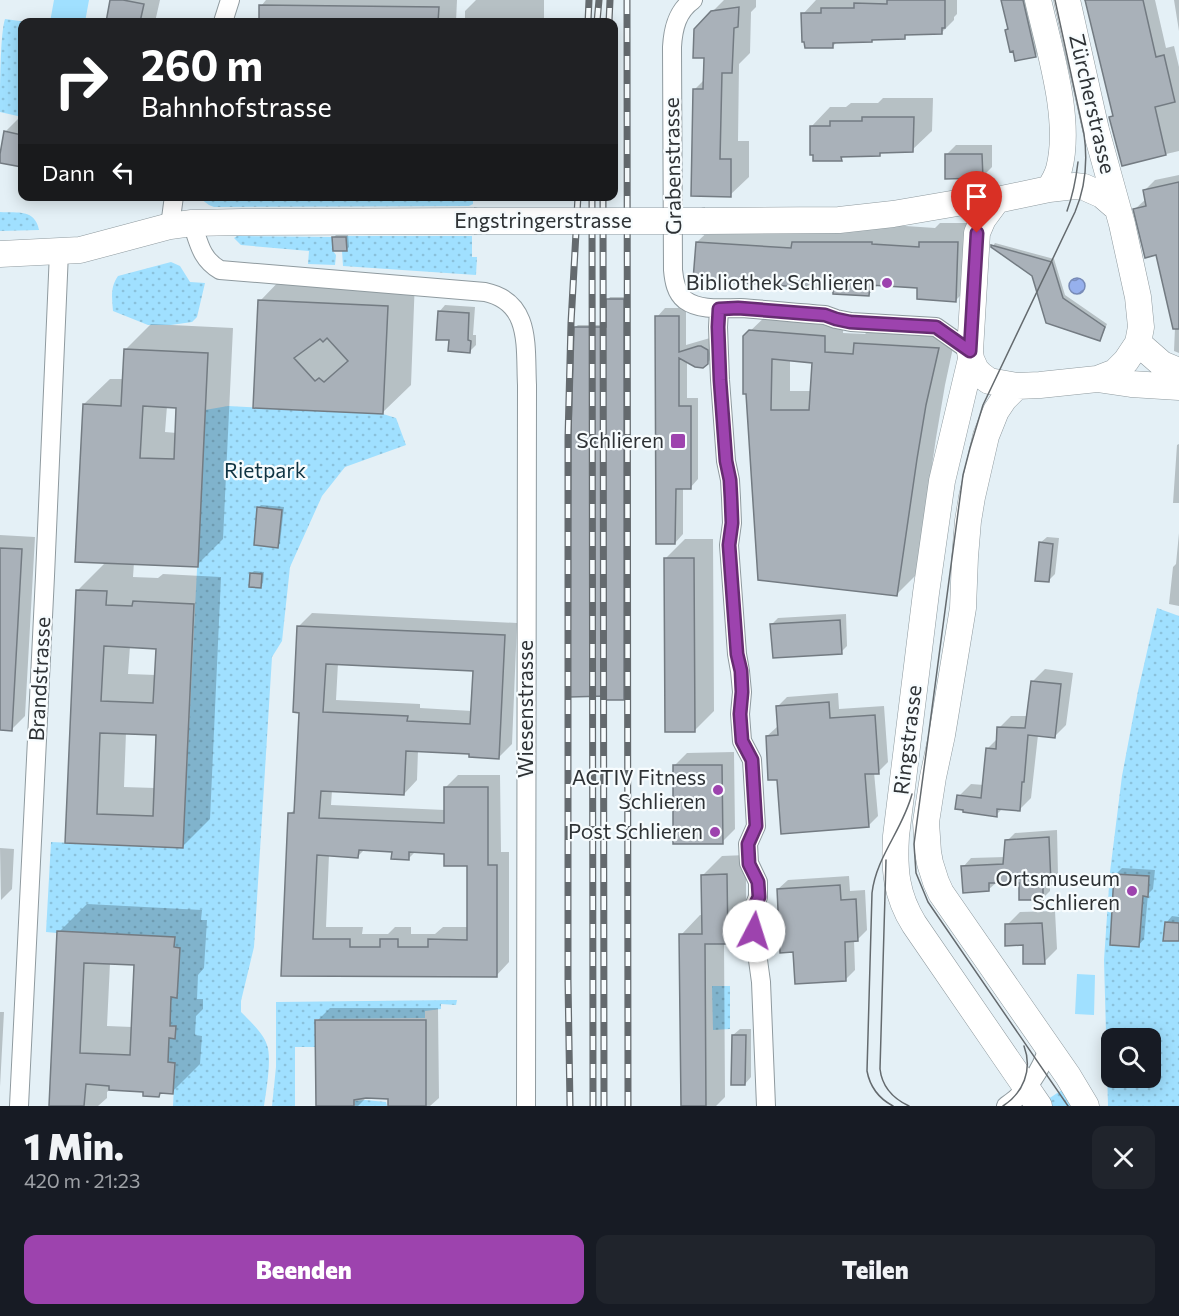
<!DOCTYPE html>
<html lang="de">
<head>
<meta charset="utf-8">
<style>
	body { margin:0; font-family:Commissioner,sans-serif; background:#20242c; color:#f1f3f6; height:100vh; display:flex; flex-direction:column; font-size:22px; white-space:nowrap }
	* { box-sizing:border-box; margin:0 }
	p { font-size:20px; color:#9ea1a6 }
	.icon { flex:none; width:33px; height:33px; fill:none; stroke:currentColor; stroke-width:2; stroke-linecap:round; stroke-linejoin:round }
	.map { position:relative; height:1106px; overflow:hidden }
	.panel { display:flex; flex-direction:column; background:#171b24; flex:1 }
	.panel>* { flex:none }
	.top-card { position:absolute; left:18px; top:18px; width:600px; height:183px; border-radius:12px; box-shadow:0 3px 15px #0003; background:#202124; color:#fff; overflow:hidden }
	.tools { position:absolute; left:1101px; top:1028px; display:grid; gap:12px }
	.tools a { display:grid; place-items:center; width:60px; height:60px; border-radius:12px; background:#171b24; box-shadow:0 3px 15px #0003; font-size:30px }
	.pin { position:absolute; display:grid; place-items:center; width:51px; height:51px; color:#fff; margin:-62px -26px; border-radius:50% 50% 50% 0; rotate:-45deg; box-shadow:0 0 6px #0007 }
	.pin .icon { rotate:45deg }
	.me { position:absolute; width:66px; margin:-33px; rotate:5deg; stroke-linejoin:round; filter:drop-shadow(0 0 4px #0008) }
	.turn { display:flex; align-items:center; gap:21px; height:126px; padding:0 24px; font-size:27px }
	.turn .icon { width:78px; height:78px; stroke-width:2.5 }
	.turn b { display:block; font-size:42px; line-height:51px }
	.then { display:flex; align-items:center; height:57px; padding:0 24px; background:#0003; gap:12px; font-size:22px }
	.round { display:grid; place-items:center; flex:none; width:63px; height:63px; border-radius:12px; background:#20242c }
	.head { display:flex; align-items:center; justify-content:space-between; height:102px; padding:0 24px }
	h1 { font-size:36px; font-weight:800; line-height:45px }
	.cta { display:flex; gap:12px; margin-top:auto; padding:12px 24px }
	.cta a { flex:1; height:69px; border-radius:12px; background:#9d43ae; color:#fff; font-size:24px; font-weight:800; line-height:69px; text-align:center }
	.cta a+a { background:#20242c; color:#f1f3f6 }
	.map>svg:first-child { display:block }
</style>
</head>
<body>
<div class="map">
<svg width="1179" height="1106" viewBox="0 0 1179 1106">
	<defs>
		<pattern id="green-dots" width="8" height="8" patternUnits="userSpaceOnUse" patternTransform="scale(1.5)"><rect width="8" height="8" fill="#a0e0ff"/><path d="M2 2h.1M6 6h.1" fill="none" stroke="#8ac1db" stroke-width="1.8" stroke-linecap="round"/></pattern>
		<pattern id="water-waves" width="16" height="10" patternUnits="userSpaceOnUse" patternTransform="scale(1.5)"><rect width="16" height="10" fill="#96b0ed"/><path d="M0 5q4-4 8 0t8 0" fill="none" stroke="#7b90c1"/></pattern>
	</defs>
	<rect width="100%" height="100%" fill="#e4f0f6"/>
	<path fill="url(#green-dots)" fill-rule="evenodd" d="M5,19L27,22H22V117L0,112C0,92 0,34 5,19Z
		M202,196H473V204L469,206L214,207L209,205L201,199Z
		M0,212C18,213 35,209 39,230L0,231Z
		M237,236L332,237L333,251L336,255L335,265L308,264L309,251L241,245L234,238Z
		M346,236H472V257H477L476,275L343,266L342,251H347Z
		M171,262L180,266L190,282L205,283L197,317L192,322L171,325H148L113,311C112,299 110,287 118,276Z
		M228,406L383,414L396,418L406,445L345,467L322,496L290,567L282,641L272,657L254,947L241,1001V1012C249,1020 264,1034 267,1045C272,1058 266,1092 264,1106H173L175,1063L168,1062L169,1038H175L176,1026H170L171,997H177L178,985H172L173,964H179L180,948L174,947L175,937L58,931L57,933L46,932L51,842L183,848L205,410Z
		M1157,608L1179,616V1106H1108L1104,960L1110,872L1122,776L1138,691ZM1112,1038H1150V1077H1112Z
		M712,986H730V1029L713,1030Z
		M457,1000L456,1005L441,1004V1009L425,1011V1018L315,1019V1047H295V1106H272L276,1067V1002Z
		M1068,1086L1081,1106H1045L1042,1103Z
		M365,1100L386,1102L387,1106H355V1101Z"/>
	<path fill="#a0e0ff" d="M54,0H89L85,22H50Z
		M1077,974L1095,975L1094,1015L1075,1014Z"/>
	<path fill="url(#water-waves)" stroke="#778ab6" stroke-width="1.5" d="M1069 286a8 8 0 1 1 16 0a8 8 0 1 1-16 0Z"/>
	<path fill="#0003" fill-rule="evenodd" d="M112,0H160L155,22H108Z
		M266,0H457L456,22H260L261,6Z
		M476,0H544V22H465V11Z
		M724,0H756V7L751,12L750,53L739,64L738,141H749V177L730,195L695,89L705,79L712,12Z
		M816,0H957V14L954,17V20L941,33H908L904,37L874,38L871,41L837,42L833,46L803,14Z
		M1003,0H1046L1055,36L1036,55L1006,30L1009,27Z
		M1084,0H1155L1166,48L1174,46L1179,67V151L1123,164L1110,118L1114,114L1087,1H1084Z
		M1174,0H1179V31Z
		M883,98H933L932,131L912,150L883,151L879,154L845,155L841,159L811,127L830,107H846L851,103H878Z
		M22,115V165L0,161L5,132Z
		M956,145H992V167L982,177L946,155Z
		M1179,175V353L1174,351L1175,328L1158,253L1135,209L1146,199L1144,191L1155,180Z
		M717,223L891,225L935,228L940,223H977L975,281L955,301L919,287L879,284L868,295L834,288L697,242Z
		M348,234L349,247L346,250L334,237L336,235Z
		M995,243L1054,259L1065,295L1107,324L1102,336L1099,339L1033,275L993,246Z
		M287,273L415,279L411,385L383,412L255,407L260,301Z
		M610,297H626V695L623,698L575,327L578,325H608V300Z
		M445,305L475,307L473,335H476V345L470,351L451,339L439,312Z
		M665,308H686V345L710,338L716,354L707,363L687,361V398H698V479L690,488H683V534L675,543L657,317Z
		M770,312L844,317L843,333L865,334L875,324L957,329L945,385L936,438L916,575L897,594L747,392L744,337ZM790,359L814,362L812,391H790Z
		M151,324L233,328L223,539L197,565L134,562L133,577L158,578L163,574L221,577L210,819L182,847L67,841L77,591L107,561L84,404L110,379H124L126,349ZM167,406L178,407L177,433L165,432ZM130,646L157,647L156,675L128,674ZM126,732L158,734L155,788L124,787Z
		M1179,444V503H1173L1177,445Z
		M261,505L284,507L280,543L278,546L258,508Z
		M1179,533V606L1169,604L1173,567L1176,564Z
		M0,535L35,537L25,716L12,729L0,728Z
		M1047,537L1059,538L1055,574L1048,581L1040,543Z
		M685,539H713L714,711L694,731L665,559Z
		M254,571L264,572L263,583L260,586L251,574Z
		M312,613L517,623L512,744L499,757L470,753L418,750L417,780L404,794L332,790L331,805L445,810V788L458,775H500L501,852H509V962L496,976L282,974L290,814L296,808L300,711L298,627ZM338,663L474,670L472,711L420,708V704L336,700ZM365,849L393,850L409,858L416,851L445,852L468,865V927H443L435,934H411V927H395L388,934H362L363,927H326L329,855L358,856Z
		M846,614L847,646L841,652L772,624L778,618Z
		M1045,669L1073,673L1066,725L1054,737L1038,735L1031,798L1019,810L1003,808L996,815L959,796L971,784L984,785L987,749L998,738L999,728L1011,716H1028L1033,681Z
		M838,693L839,709L884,706L888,762L878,772H874L878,816L868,826L779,779L767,736L777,727H779L777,707L787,697Z
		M734,752L735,829L722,842L674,766L687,753Z
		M1057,830L1058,875L1050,883V891L1042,899L1021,882H997L988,890L963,867L971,858L1005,857L1007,841L1015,833Z
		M0,848L14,849L12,889L1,900Z
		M746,855V923L727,942H724L725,1097L716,1106H682L681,935L700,915H703V875L722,856Z
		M1122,868L1155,870L1153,889L1148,894L1144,939L1138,946L1116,874Z
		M849,876L850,891L865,890L867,930L858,939L854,940L855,970L845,980L795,950L778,889L788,880Z
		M87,904L202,910L201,920H207L204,968L198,975L197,999H203V1009L196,1016L195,1035L202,1036L200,1064L172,1092H162L159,1095L145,1090L110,1089L107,1092V1098L98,1106H51L59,932ZM110,963L135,964L132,1027L107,1026Z
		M1055,911L1057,949L1044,962L1007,925L1020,912Z
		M1172,916L1179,917V940L1166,923Z
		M330,1008H438L439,1098L430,1106H389V1097L366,1098L358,1106H317V1021Z
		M0,1012H4L0,1087Z
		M740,1029H751V1077L745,1084L733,1035Z"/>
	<path fill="#a9b1b9" stroke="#737b82" stroke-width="1.5" fill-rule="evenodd" d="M110,0H123L144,4L140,22H106Z
		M887,0H945V28H942V34L905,35V39L872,40V42L833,43V48H805L804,42H802L801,13H821V8H854V3L887,4Z
		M1001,0H1023L1036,57L1015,61L1013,51L1010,52L1005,30L1008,29Z
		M1085,0H1143L1156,57L1164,55L1175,102L1155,107L1166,155L1122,166L1109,117L1113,116Z
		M259,5L439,7L438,22H259Z
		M739,7L738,27L734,28L732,73H722L720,159H731V197L691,196L693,89H703L704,58H693L694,29L711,11Z
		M862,117H914L913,152L880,153V156L841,157L842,161H813V155H810V126H830V121H862Z
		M4,131L22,135V167L0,163V154Z
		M945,154H982L983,178L945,179Z
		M1179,182V329H1173L1156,255L1145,258L1133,209L1146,206L1143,190Z
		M332,237H346L347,251H333Z
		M696,242L791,248L792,242H872V244L919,247V242H958L956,302L917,299V288L870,285L869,296L833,294V289L693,280Z
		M991,245L1052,262L1063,298L1105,327L1100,341L1046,323L1032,276L991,247Z
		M606,299H624V700H606V696L570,697L571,432L574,327H606Z
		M258,300L388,306L383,414L253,408ZM327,338L348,361L324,382L319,378L315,381L294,358L320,339L323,342Z
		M438,311L469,313L468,340L471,341L470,353L448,351L449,340H436Z
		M655,316H679V352L698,346H701L708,350V364L703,368L695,367L679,358V406H691V489H676L675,544H656Z
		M749,330L825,336V352L853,354L854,343L939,348L926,405L917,459L897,596L758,580L746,394H743V336ZM772,359L812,363L809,410H771Z
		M124,349L208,353L198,567L75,562L83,404L121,406ZM143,406L176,408L174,459L140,458Z
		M257,507L282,510L278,548L254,545Z
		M1039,542L1053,544L1049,582L1035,581Z
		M0,548L22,549L12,731L0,730Z
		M664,558H694L695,732H665Z
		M250,573L262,574L261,588L249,587Z
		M76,590L107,591L106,605L132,606L133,601L194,604L183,848L65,843ZM104,646L156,649L153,703L101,701ZM100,733L156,735L153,816L97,814Z
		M840,620L842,654L773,658L770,624Z
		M297,626L505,635L499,759L469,757V754L406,751L404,795L321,791L319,818L444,823V787H488V865H497V977L281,976L288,813H294L299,713L293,712ZM326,664L473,671L470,724L407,721L408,716L323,712ZM359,850L392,852L391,859L409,860V852L444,854V866H467V940L428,939V947H398V939H380V947H350V939H313L317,855L358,858Z
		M1031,681L1061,684L1055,738L1028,735L1024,782H1022L1020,811L997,809V817L963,812V810L955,809L957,795L981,798L986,748L996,749L997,727L1025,728Z
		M829,702L830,718L875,715L879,774H865L869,827L781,834L777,780H768L766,736L778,735L776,706Z
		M673,765H722L723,844H673Z
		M1049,837L1051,884H1043V900H1019V883H989V891L963,893L961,866L1003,864L1005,840Z
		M727,874L728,944H705L706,1106H681L679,934H702L701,875Z
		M1114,874L1149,876L1148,897L1143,896L1139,947L1110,945Z
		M840,885L841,900L856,899L858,941L845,942L846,981L795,984L793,952L780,953L777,889Z
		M1165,922L1179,923V941H1163Z
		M1042,923L1045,964H1023V945L1005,946V924Z
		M57,931L175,937L174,947L180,948L177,998L171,997L170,1026H176L175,1039L169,1038L168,1062L175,1063L173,1094L160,1093L159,1097L143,1096V1092L109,1090V1086L86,1084L84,1106H49ZM84,963L134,965L130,1055L80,1053Z
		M315,1020H426V1106H388V1099L366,1098L354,1100V1106H316Z
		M732,1035H746L745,1085H731Z"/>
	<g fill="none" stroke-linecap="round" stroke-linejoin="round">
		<defs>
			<path id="street" d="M693,0C677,11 673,29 672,47L673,270C674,281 676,293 685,300C700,311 723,308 740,308C768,310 797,313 825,315L836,319L851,322L936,327L970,351
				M223,22L230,0
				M192,223C199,243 201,259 220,270L485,292C532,302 525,347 527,385L526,1106
				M170,226L174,196
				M719,309L718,327L720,380L726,461L730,480L731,498L732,523L729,545L737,654L740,671L742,692L740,714L742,741L752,760L756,826L748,844L749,863L758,882V897L753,909L754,931L761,982L766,1106
				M19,1106L45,576L59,252
				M1006,1106C1026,1093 1042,1070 1048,1047"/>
			<path id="secondary" d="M1038,0C1049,49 1072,119 1059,169C1057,176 1053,183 1049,189
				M997,200L983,219L977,233L970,351L971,359L976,370L981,375L989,381L1017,386L1040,385L1097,379L1115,372L1126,361L1138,343L1141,327L1138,297L1122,224L1096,130L1067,0
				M705,221L839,220L893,214L963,202L997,200L1049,189L1075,186L1084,187L1102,195L1117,208
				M0,254L80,250L170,226L192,223L242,222L474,221
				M1138,343L1162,364L1179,371
				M971,359L942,481L926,593L896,836C894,870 896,895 914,924L1039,1106
				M1097,379L1131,384L1179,387
				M1017,386L1004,399L996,411L986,436L972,497L968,521L965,557L963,608L942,735L933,777L926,822L928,852L930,863L936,882L941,893L1068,1076L1086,1106"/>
		</defs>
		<use href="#street" stroke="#8f9a9f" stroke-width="20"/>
		<use href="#secondary" stroke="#8f9a9f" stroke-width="27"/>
		<use href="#street" stroke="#fff" stroke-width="18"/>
		<use href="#secondary" stroke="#fff" stroke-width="26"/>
		<path stroke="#646a6e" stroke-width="1.5" d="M1055,0L1084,134C1088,162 1086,186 1075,212L983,405L970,448L963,475L914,844L916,873L928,902L1068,1106
			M1067,211C1073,195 1076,179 1078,162
			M886,860L880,1069C882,1087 892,1098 909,1106
			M893,1106C878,1098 870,1087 867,1071L872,893C876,857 903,829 912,794
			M1003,1106C1023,1093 1033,1070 1024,1046"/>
		<defs>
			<path id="rail" d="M627,0L628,1106
				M588,22L589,0
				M597,22L599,0
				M609,22L610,0
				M592,196L593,1106
				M603,196L604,1106
				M570,1106L568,981V437L571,323L578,196"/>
		</defs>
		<use href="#rail" stroke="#646a6e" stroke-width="7"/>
		<use href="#rail" stroke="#f7fcfe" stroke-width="4.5" stroke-dasharray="14" stroke-linecap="butt"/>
		<defs>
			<path id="secondary-bridge" d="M474,221H705"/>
		</defs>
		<use href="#secondary-bridge" stroke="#8f9a9f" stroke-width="27" stroke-linecap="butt"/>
		<use href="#secondary-bridge" stroke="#fff" stroke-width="26"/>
	</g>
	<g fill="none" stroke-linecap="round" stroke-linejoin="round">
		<defs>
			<path id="route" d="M754,931L753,909L759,897L758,882L749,864L748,844L756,826L752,760L742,741L740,714L742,692L741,671L737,654L729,545L732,523L731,498L730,480L726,461L720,380L718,327L719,309L738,308L825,315L836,319L850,322L936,327L970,351L977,233"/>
		</defs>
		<use href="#route" stroke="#662c71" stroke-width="15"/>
		<use href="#route" stroke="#9d43ae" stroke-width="10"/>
	</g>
	<g fill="#9d43ae" stroke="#f7fcfe" stroke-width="2">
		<circle cx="887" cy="283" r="6"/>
		<rect x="670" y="433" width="16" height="16" rx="3"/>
		<circle cx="718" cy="790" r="6"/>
		<circle cx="715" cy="832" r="6"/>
		<circle cx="1132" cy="891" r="6"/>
	</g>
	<g text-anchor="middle" stroke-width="4.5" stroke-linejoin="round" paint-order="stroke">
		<g font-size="21" fill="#2e3235" stroke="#f7fcfe">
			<text transform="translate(1092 104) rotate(77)" y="7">Zürcherstrasse</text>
			<text transform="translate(673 166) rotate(-91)" y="7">Grabenstrasse</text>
			<text x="543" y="228">Engstringerstrasse</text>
			<text transform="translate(40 679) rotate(-87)" y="7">Brandstrasse</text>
			<text transform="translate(526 709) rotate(-90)" y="7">Wiesenstrasse</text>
			<text transform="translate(908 740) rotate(-83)" y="7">Ringstrasse</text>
		</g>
		<g font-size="21" fill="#2e3235" stroke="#f7fcfe" text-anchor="end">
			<text x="875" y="290">Bibliothek Schlieren</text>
			<text x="664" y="448">Schlieren</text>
			<text x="706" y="785">ACTIV Fitness<tspan x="706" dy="24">Schlieren</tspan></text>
			<text x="703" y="839">Post Schlieren</text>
			<text x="1120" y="886">Ortsmuseum<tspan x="1120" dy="24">Schlieren</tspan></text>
		</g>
		<g font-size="21" fill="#103443" stroke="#f7fcfe">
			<text x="265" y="478">Rietpark</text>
		</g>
	</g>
</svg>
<div class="tools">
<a><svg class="icon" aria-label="search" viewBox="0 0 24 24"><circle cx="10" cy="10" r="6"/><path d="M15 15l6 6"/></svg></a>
</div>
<div class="pin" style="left:977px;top:233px;background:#d93025"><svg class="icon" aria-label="arrive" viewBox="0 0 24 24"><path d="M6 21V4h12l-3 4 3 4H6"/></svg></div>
<svg class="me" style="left:754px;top:931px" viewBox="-20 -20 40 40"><circle r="19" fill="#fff"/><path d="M0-13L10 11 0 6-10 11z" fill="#9d43ae"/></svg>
<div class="top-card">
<div class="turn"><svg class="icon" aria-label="right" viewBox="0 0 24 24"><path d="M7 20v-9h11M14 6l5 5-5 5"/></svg><div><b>260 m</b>Bahnhofstrasse</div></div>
<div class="then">Dann<svg class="icon" aria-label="left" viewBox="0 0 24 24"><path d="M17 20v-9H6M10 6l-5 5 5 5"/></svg></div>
</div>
</div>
<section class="panel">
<div class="head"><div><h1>1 Min.</h1><p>420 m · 21:23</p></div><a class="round"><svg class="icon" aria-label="close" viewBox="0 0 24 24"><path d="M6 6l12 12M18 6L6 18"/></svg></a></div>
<div class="cta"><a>Beenden</a><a>Teilen</a></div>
</section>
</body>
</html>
